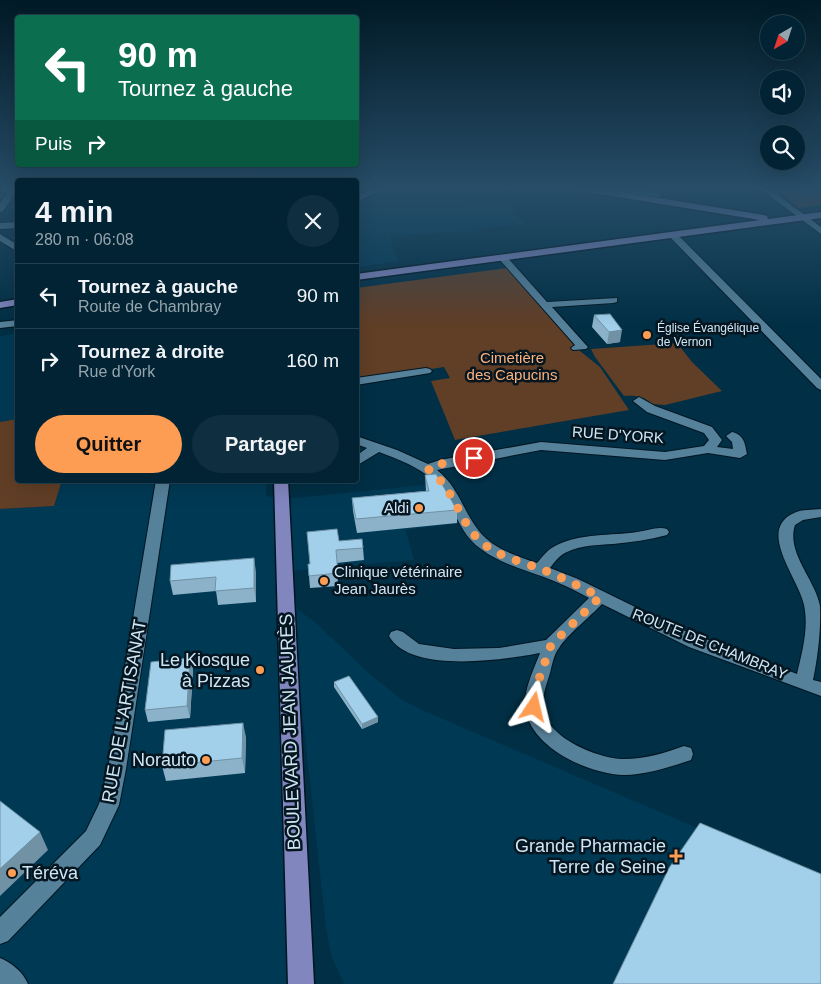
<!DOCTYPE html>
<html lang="fr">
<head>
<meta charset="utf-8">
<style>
	body { margin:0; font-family:Arial,sans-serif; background:#0f2f40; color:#f1f3f6; height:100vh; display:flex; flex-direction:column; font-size:19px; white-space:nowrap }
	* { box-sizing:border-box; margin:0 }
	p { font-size:16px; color:#96a4ac }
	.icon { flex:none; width:28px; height:28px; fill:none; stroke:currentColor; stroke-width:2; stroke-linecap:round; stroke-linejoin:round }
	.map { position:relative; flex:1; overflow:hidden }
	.sheet { position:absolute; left:15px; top:178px; width:344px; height:305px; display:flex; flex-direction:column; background:#012334; border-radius:5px; box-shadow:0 5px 20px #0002,0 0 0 1px #23404f }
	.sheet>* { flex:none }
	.banner { position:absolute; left:15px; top:15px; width:344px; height:152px; border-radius:5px; box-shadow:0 5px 20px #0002,0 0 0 1px #23404f; background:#0b6e4f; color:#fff; overflow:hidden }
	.needle { width:32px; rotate:219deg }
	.buttons { position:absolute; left:760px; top:15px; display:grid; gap:10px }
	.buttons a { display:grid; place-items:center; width:45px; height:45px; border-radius:50%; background:#012334; box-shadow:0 5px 20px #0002,0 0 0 1px #23404f; font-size:25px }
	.pin { position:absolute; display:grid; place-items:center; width:42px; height:42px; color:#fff; margin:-21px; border:2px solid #fff; border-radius:50%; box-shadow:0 1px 5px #0007 }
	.me { position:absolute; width:55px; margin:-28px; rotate:10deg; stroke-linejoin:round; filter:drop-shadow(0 0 4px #0008) }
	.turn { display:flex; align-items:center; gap:18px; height:105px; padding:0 20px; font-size:22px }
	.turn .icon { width:65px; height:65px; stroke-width:2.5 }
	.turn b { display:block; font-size:35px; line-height:42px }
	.then { display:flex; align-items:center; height:48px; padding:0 20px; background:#0003; gap:10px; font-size:19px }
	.round { display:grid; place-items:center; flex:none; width:52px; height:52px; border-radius:26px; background:#0f2f40 }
	.summary { display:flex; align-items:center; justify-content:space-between; height:85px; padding:0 20px }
	h1 { font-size:30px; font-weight:700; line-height:38px }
	.action { display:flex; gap:10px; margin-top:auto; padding:10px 20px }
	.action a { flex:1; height:58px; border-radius:30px; background:#fd9d54; color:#111; font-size:20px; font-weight:700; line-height:58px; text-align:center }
	.action a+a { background:#0f2f40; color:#f1f3f6 }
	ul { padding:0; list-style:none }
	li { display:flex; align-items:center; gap:15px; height:65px; padding:0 20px; border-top:1px solid #23404f }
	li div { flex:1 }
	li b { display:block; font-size:19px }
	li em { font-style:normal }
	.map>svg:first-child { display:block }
</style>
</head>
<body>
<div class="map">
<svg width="821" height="984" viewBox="0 0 821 984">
	<rect width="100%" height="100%" fill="#012f45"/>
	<path fill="#003954" d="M393,188H456L462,200L518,205L512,212L525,224L477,228L480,231L390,236L398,261L356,267V203Z
		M17,333V419L0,422V336Z
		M62,480H266V496L286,499L434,484L438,488L459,523L406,530L414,560L291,571L297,609L315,622L370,674L401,699L422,710L821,881V984H344L331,955L326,928L296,655L292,984H0V509L54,506Z"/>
	<path fill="#613e26" d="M777,188H821V205L798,208Z
		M507,268L575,342V347L600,367L629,410L455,440L431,381L450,378L444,367L356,381V288Z
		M677,343L692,362L722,391L665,405L652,404C644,396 635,395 624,396L595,357L591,349Z
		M17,419L18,480H62L54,506L0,509V422Z"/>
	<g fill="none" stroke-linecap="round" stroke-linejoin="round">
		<defs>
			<path id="minor" d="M10,188L18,189L3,211L0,212V203Z
				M626,188H635L661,195L657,197L630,193Z
				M759,188H768L821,227V234Z
				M18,222V228L0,229V223Z
				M673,232L676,233L821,379V390L817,388L670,237V233Z
				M0,234L18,245V252L0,241Z
				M503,255L506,256L547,302L617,298V302L613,303L552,307L586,345L588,347L586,349L573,350L571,348L575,345L500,260L498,258Z
				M18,320V326L0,328V322Z
				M426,368L430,369L432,371L430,373L356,385V378Z
				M639,397L655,406L712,427L722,440L717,447L733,449L732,442L726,436L732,432C744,435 745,443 747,454L740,458L708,453L665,460L541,450L437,470C458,486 463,511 479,531C493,549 517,556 537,563C543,556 548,549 557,545C581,533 611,536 637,532C647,531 657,526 667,529L669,532L667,535C649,540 631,542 613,544C598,545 581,545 567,552C560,555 555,561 550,568L578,579L680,629L797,674C802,652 809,628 804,605C799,579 756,530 794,513C802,509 813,510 821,509V517L803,520L795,525C786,553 815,579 820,606C821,630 818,656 813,680L821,682V696L689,647L602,604C591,616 567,635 559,648C554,654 552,665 550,673C547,683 542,696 543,707C545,737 598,759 624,759C645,759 665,753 684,746L691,748L693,754L691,760C669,767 646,775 624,775C588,774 531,748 525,708C523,691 534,669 540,653C503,660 410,674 389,636L391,632L397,630L403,632L419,644L454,649L499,648L546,640L589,598C575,590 560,583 544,577C523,569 499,563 481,549C462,536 456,514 445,495C431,471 403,461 379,452L356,466V456L367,448L356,444V436L397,450L428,464L440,460L541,442L665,452L704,446L709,440L704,433L647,412L633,401Z
				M156,480H170L126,769L119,805L100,845L8,941L0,944V917L86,831L99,804L108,769Z
				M0,958C12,963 23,972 28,984H0Z"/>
			<path id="major" d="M375,188H386L356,202V196Z
				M577,188H597L764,215L767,216L768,219L821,212V218L356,280V274L760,220L581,191Z
				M18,299V305L0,308V302Z
				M274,480H288L314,984H288Z"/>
		</defs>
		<use href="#minor" stroke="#021622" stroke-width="2"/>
		<use href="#major" stroke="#021622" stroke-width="3"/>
		<use href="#minor" fill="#56819a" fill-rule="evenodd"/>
		<use href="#major" fill="#8286bf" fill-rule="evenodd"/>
		<defs>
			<path id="rail" d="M0,196L6,188"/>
		</defs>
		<use href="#rail" stroke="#b2ccdc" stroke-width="3"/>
		<use href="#rail" stroke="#051620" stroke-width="2" stroke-dasharray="6" stroke-linecap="butt"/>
	</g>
	<path fill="#8bb2c9" d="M594,315L620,342L607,344L592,327Z
		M425,475L457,510V523L357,533L353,511L352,498L426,491Z
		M339,541L363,548L364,560L337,563L338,586L310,588L308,564H310Z
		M256,572V602L218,605L216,591L173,595L170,581Z
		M190,658L193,670L190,718L148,722L145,710Z
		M334,682L378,722L362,729L334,687Z
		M246,737L245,773L166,781L162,766Z"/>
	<path fill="#7191a4" d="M622,330L620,342L607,344L609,332Z
		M254,558L256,572V602L254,588Z
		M190,658L193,670L190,718L187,706Z
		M378,717V722L362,729V724Z
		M243,723L246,737L245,773L242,758Z
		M40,832L48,850L0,896V869Z"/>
	<path fill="#a2cfea" stroke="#7191a4" d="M610,314L622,330L609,332L594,315Z
		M436,474L457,510L356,519L352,498L429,491L425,475Z
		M337,529L339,541L362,539L363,548L336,550L338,573L309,576L308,564H310L307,532Z
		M254,558V588L215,591L216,577L170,581L171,565Z
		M190,658L187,706L145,710L151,662Z
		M349,676L378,717L362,724L334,682Z
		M243,723L242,758L162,766L165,730Z
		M0,801L40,832L0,869Z
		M700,823L821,874V984H613L669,868Z"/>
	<linearGradient id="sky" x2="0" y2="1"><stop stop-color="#011a26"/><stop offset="0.58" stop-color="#274d68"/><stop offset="1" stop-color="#274d68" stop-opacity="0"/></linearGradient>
	<rect width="821" height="326" fill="url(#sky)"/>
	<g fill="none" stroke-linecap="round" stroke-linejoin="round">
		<path stroke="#fd9d54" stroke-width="9" stroke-dasharray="0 16.2" d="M474,458L440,464L428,469C457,490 459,526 485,545C501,557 522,562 541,569C561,577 581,587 600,597L551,645L539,679L534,707"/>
	</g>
	<g fill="#fd9d54" stroke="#051620" stroke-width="2">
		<circle cx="647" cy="335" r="5"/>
		<circle cx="419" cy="508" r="5"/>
		<circle cx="324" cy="581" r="5"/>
		<circle cx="260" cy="670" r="5"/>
		<circle cx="206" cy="760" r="5"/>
		<path d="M673.5 848.5h5v5h5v5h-5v5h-5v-5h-5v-5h5z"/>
		<circle cx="12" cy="873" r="5"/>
	</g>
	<g text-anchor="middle" stroke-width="5" stroke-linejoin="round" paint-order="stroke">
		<g font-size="12" fill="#cfe6f4" stroke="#051620" text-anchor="start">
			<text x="657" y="332">Église Évangélique<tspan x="657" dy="14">de Vernon</tspan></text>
		</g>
		<g font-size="15" fill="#feb27c" stroke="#051620">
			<text x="512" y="363">Cimetière<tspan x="512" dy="17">des Capucins</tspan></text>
		</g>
		<g font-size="15" fill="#cfe6f4" stroke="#051620">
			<text transform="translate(618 435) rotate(4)" y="5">RUE D'YORK</text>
			<text transform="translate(710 644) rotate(22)" y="5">ROUTE DE CHAMBRAY</text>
		</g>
		<g font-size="15" fill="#cfe6f4" stroke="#051620" text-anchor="end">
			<text x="409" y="513">Aldi</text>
			<text x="334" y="577" text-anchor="start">Clinique vétérinaire<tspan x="334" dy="17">Jean Jaurès</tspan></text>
		</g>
		<g font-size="18" fill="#cfe6f4" stroke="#051620" text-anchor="end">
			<text x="250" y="666">Le Kiosque<tspan x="250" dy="21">à Pizzas</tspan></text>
			<text x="196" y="766">Norauto</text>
			<text x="666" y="852">Grande Pharmacie<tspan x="666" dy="21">Terre de Seine</tspan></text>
			<text x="22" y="879" text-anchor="start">Téréva</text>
		</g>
		<g font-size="18" fill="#cfe6f4" stroke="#051620">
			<text transform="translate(124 711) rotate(-80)" y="6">RUE DE L'ARTISANAT</text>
			<text transform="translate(290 732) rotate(-92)" y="6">BOULEVARD JEAN JAURÈS</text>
		</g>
	</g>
</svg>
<div class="buttons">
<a><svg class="needle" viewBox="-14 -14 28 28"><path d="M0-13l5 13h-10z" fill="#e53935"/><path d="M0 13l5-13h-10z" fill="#96a4ac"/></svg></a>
<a><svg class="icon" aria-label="sound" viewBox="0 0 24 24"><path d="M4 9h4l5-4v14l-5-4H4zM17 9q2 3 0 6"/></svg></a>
<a><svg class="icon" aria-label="search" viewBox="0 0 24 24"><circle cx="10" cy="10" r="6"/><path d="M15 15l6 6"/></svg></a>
</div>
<div class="pin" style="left:474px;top:458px;background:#d93025"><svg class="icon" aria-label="arrive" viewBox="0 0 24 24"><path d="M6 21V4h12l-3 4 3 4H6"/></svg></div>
<svg class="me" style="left:534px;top:707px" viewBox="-20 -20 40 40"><path d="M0-17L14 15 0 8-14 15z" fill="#fd9d54" stroke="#fff" stroke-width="4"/></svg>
<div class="banner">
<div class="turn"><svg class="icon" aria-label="left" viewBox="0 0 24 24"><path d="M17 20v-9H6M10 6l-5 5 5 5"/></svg><div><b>90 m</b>Tournez à gauche</div></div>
<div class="then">Puis<svg class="icon" aria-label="right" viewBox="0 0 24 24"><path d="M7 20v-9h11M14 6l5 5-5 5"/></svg></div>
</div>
<section class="sheet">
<div class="summary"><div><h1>4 min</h1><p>280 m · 06:08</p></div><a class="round"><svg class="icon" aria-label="close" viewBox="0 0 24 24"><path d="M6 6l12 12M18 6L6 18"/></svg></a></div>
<ul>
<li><svg class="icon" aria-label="left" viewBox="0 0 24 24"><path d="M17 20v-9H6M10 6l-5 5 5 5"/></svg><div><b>Tournez à gauche</b><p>Route de Chambray</p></div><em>90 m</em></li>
<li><svg class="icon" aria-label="right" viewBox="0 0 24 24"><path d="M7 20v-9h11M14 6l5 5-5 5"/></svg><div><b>Tournez à droite</b><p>Rue d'York</p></div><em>160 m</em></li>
</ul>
<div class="action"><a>Quitter</a><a>Partager</a></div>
</section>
</div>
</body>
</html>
